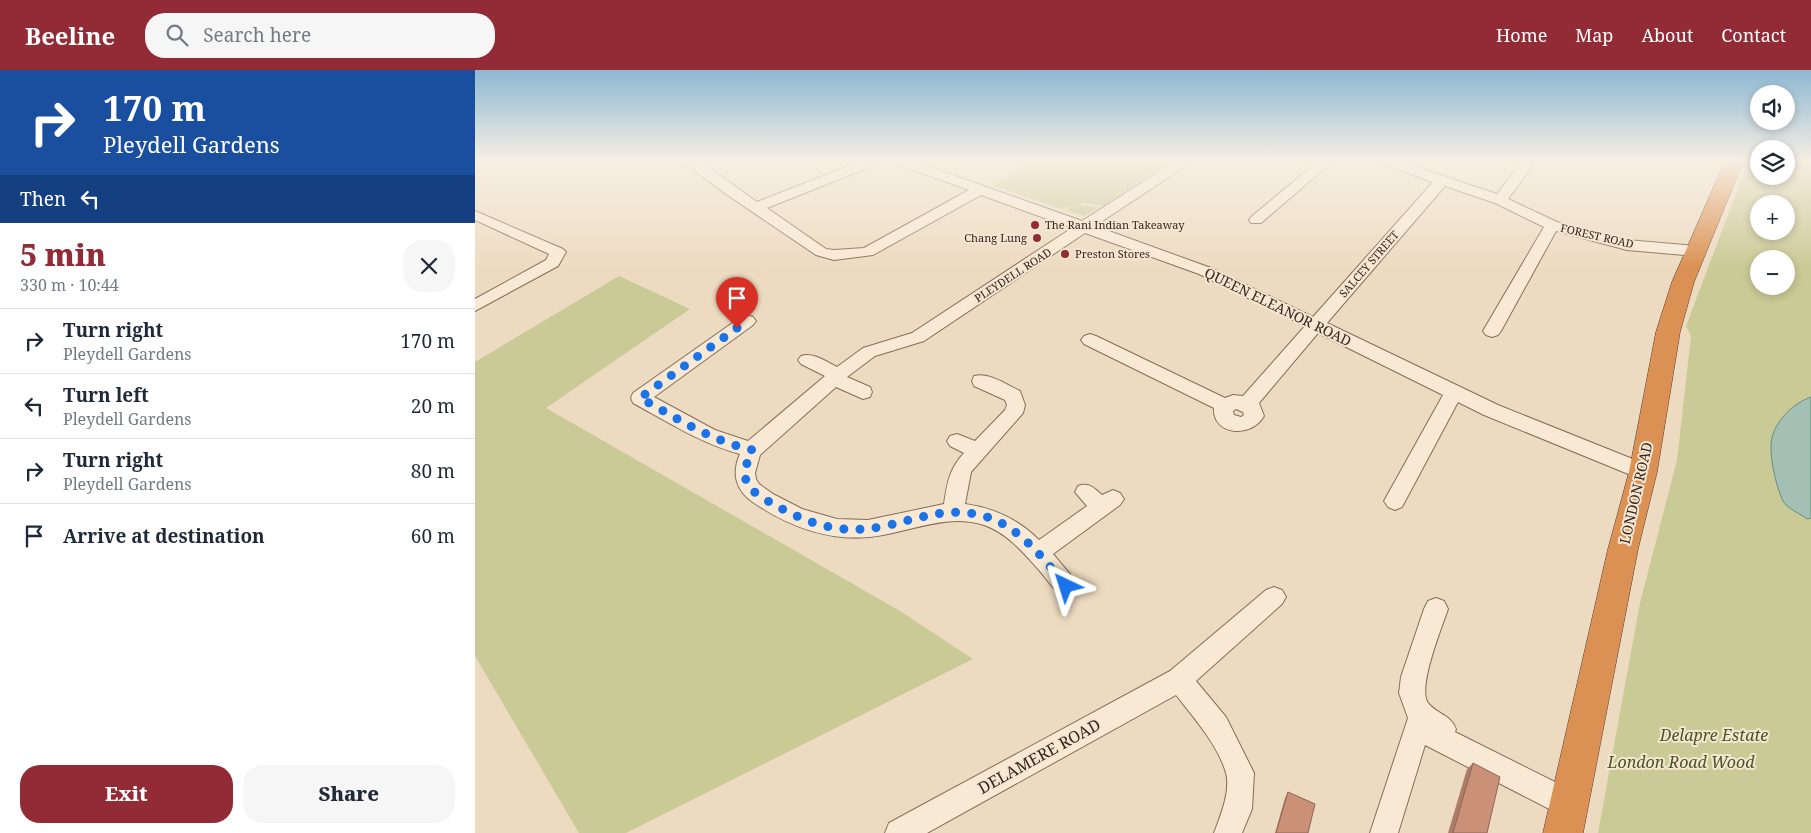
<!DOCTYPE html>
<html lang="en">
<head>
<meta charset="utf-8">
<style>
	body { margin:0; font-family:"Noto Serif",serif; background:#f6f6f7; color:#1f2937; height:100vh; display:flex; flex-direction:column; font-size:19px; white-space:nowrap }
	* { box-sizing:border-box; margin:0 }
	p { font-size:16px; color:#747a83 }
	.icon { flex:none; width:28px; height:28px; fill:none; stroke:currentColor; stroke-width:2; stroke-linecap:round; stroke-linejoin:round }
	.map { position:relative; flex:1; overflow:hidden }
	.sheet { display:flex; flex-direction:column; background:#fff; width:475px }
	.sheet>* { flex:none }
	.hud { background:#1a4fa0; color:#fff; overflow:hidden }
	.tools { position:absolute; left:1275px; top:15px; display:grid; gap:10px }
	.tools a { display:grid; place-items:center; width:45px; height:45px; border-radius:50%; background:#fff; box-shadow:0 2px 8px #0003; font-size:25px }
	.pin { position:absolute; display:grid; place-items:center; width:42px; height:42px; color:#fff; margin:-51px -21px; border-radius:50% 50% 50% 0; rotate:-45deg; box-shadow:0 0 5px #0007 }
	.pin .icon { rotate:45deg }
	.me { position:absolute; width:55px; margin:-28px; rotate:319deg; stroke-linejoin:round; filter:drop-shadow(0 0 4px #0008) }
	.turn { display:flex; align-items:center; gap:18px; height:105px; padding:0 20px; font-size:22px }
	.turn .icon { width:65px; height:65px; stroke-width:2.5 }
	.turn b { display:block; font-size:35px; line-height:42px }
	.then { display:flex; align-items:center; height:48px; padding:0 20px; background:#0003; gap:10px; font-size:19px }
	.round { display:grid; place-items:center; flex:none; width:52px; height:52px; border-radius:20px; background:#f6f6f7 }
	.head { display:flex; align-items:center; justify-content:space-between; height:85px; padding:0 20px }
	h1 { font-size:30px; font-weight:800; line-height:38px; color:#932b37 }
	.action { display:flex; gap:10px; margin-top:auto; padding:10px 20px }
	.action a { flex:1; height:58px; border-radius:20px; background:#932b37; color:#fff; font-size:20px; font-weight:800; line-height:58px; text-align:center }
	.action a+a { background:#f6f6f7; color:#1f2937 }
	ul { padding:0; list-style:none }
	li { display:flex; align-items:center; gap:15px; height:65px; padding:0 20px; border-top:1px solid #e0e1e3 }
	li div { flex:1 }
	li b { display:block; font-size:19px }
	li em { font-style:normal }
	header { display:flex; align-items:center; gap:30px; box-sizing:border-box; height:70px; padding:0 25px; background:#932b37; color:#fff }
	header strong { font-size:24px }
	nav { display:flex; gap:28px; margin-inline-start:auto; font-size:18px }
	.search { width:350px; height:45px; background:#f6f6f7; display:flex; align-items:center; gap:12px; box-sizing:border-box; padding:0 18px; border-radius:20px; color:#747a83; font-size:19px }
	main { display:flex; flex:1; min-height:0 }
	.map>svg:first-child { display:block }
</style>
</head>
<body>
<header>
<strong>Beeline</strong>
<div class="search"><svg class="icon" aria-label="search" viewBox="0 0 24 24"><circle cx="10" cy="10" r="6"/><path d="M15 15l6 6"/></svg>Search here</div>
<nav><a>Home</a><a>Map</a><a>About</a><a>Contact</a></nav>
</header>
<main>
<section class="sheet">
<div class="hud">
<div class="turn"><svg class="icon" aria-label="right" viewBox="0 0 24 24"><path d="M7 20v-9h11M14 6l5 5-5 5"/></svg><div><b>170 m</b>Pleydell Gardens</div></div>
<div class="then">Then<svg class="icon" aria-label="left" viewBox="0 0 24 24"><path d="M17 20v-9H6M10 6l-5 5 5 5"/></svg></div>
</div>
<div class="head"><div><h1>5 min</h1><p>330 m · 10:44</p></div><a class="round"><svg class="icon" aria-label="close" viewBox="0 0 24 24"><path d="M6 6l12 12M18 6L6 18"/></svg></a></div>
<ul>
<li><svg class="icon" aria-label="right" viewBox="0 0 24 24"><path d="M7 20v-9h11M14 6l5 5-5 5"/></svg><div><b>Turn right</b><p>Pleydell Gardens</p></div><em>170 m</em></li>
<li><svg class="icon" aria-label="left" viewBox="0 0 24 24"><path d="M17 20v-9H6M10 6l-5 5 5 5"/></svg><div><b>Turn left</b><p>Pleydell Gardens</p></div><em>20 m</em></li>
<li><svg class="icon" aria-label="right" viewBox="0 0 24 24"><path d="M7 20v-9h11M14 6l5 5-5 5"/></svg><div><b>Turn right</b><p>Pleydell Gardens</p></div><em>80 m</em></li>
<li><svg class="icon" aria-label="arrive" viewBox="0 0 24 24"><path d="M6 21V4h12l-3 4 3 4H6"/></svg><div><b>Arrive at destination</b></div><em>60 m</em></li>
</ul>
<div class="action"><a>Exit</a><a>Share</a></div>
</section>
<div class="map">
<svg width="1336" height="763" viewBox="0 0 1336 763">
	<rect width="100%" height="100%" fill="#eddbc1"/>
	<path fill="#caca96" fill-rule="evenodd" d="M550,92H694L628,136L609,133L587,139L519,116Z
		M1273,92H1284V106H1311V92H1336V763H1123L1165,533L1202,390L1216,266L1211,256ZM1284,134H1311V161H1284ZM1284,189H1311V216H1284Z
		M602,135L625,137L609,146L590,140Z
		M144,206L215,239L71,338L425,541L498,589L151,763H104L0,586V292Z"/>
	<path fill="#a4bfb4" stroke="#6b8d81" d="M1336,327V448L1332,449C1326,444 1311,438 1308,431C1301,417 1293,382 1297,367C1302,349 1319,333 1336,327Z"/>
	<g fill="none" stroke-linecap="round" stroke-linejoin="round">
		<defs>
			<path id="minor" d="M212,92H226L282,132L384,92H401L400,95L292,138L351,179L359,180L389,178L494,120L424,95L423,92H441L607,151L699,92H713L712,95L620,156L736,198L838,247L958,112L909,95L908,92H926L1022,124L1047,92H1060L1033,129L1082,152L1152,170L1221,176L1226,178L1229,181L1226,184L1221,186L1152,180L1081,161L1026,261L1023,265L1017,267L1011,265L1008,261L1069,157L1020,133L970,116L852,253L1023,335L1175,396L1178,402L1175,408L1168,410L1009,345L983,332L927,437L920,440L913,437L909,431L968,325L843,263L784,333L789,346C776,369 737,365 739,338L609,274L606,270L609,266L615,264L621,266L750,328L758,325L768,326L830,256L724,204L610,163L449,271L400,286L372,307L395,317L397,322L395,327L388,329L361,317L285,385L280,403L281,409L284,414L298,424L327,439L362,449L393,450L469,434C472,414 474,399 489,383L475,376L472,371L475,366L482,364L500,371L530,340L532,335L530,330L499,316L497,311L499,306C514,302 532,315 545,321L550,335L548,343L496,402L490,434C519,438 543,449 564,470L612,436L600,422L603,416C614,412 619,418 627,425L638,420L645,423L649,429L645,435L578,484L599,509L603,516L599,523L591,526C579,522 573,510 564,500C549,483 532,463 509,455C475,444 442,459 408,465C362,474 318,459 279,433C261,421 256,404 265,384C227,374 193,352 158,333L156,328L158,323L266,247L272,245L278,247L281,251L278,255L179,327L240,360L273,371L350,306L326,294L323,290L326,286C338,282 350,291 362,297L388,278L437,263L597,158L506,125L398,185L359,190L341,185L251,124L220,101ZM761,339L768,342L769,345L766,347L759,345L758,341Z
				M842,92H857L786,153H776L774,150L776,147Z
				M0,141L88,179L91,182L83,196L0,241V229L71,190L74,184L0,150Z
				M799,517L807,520L811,527L807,534L721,611L751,647L779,703L777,739L767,763H739C745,747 756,721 751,703C743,675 719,648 701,625L452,763H410L414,753L695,601L791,520Z
				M961,528L969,531L973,539C967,557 942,618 953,633C963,645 975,644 981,659L980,662L1104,724L1108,734L1104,744L1094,748L1084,744L950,675L923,763H895L933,648L924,623L926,607L949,539L953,531Z"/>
			<path id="highway" d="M1250,92H1268L1219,212L1205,262L1182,402L1163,479L1108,763H1068L1133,479L1154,402L1181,262L1197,212Z"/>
		</defs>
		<use href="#minor" stroke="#866c59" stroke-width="2"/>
		<use href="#highway" stroke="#543b2e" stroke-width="1"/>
		<use href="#minor" fill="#f8e9d4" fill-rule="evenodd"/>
		<use href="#highway" fill="#db9153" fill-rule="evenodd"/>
	</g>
	<path fill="#ae7d67" d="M998,693L1012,763H973L992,699Z
		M813,722L833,763H800L810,728Z"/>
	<path fill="#ca9178" stroke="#8d6654" d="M998,693L1025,707L1012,763H978Z
		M813,722L840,734L833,763H801Z"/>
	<linearGradient id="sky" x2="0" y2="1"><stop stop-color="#8db8d3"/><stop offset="0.46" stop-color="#f7efe3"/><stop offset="1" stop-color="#f7efe3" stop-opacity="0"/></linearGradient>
	<rect width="1336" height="198" fill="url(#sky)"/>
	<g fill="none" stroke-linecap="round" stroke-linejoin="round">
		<path stroke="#1a73e8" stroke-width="9" stroke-dasharray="0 16.2" d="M262,258L165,328C202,348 236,371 278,380C265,404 267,416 291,430C331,453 363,466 410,456C441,449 469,438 500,444C541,451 566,486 591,516"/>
	</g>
	<g fill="#932b37" stroke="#f4e6d1" stroke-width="2">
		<circle cx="560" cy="155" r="5"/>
		<circle cx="562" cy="168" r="5"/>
		<circle cx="590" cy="184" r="5"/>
	</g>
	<g text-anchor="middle" stroke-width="4" stroke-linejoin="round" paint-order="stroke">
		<g font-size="11" fill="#36261d" stroke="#f4e6d1" text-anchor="start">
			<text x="570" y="159">The Rani Indian Takeaway</text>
			<text x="552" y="172" text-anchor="end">Chang Lung</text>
			<text x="600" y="188">Preston Stores</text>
		</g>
		<g font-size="11" fill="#36261d" stroke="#f4e6d1">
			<text transform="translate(1122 166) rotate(13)" y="4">FOREST ROAD</text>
			<text transform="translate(894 194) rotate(-49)" y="4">SALCEY STREET</text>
			<text transform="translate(538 205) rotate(-33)" y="4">PLEYDELL ROAD</text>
		</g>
		<g font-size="14" fill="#36261d" stroke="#f4e6d1">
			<text transform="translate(803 237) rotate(26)" y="5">QUEEN ELEANOR ROAD</text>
			<text transform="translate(1161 423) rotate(-77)" y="5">LONDON ROAD</text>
		</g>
		<g font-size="16" font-style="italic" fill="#4b5224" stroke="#f4e6d1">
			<text x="1239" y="671">Delapre Estate</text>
			<text x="1206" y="698">London Road Wood</text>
		</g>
		<g font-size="16" fill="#36261d" stroke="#f4e6d1">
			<text transform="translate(564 686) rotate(-29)" y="6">DELAMERE ROAD</text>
		</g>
	</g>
</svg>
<div class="tools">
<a><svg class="icon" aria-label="sound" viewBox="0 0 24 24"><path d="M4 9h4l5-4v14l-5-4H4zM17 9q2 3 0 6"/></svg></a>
<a><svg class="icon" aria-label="layers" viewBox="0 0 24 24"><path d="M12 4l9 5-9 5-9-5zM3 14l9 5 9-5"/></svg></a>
<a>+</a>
<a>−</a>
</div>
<div class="pin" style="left:262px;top:258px;background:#d93025"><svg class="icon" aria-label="arrive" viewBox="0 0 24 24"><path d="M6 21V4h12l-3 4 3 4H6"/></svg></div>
<svg class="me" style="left:591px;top:516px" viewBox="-20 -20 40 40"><path d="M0-17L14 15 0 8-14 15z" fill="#1a73e8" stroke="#fff" stroke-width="4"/></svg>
</div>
</main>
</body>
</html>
